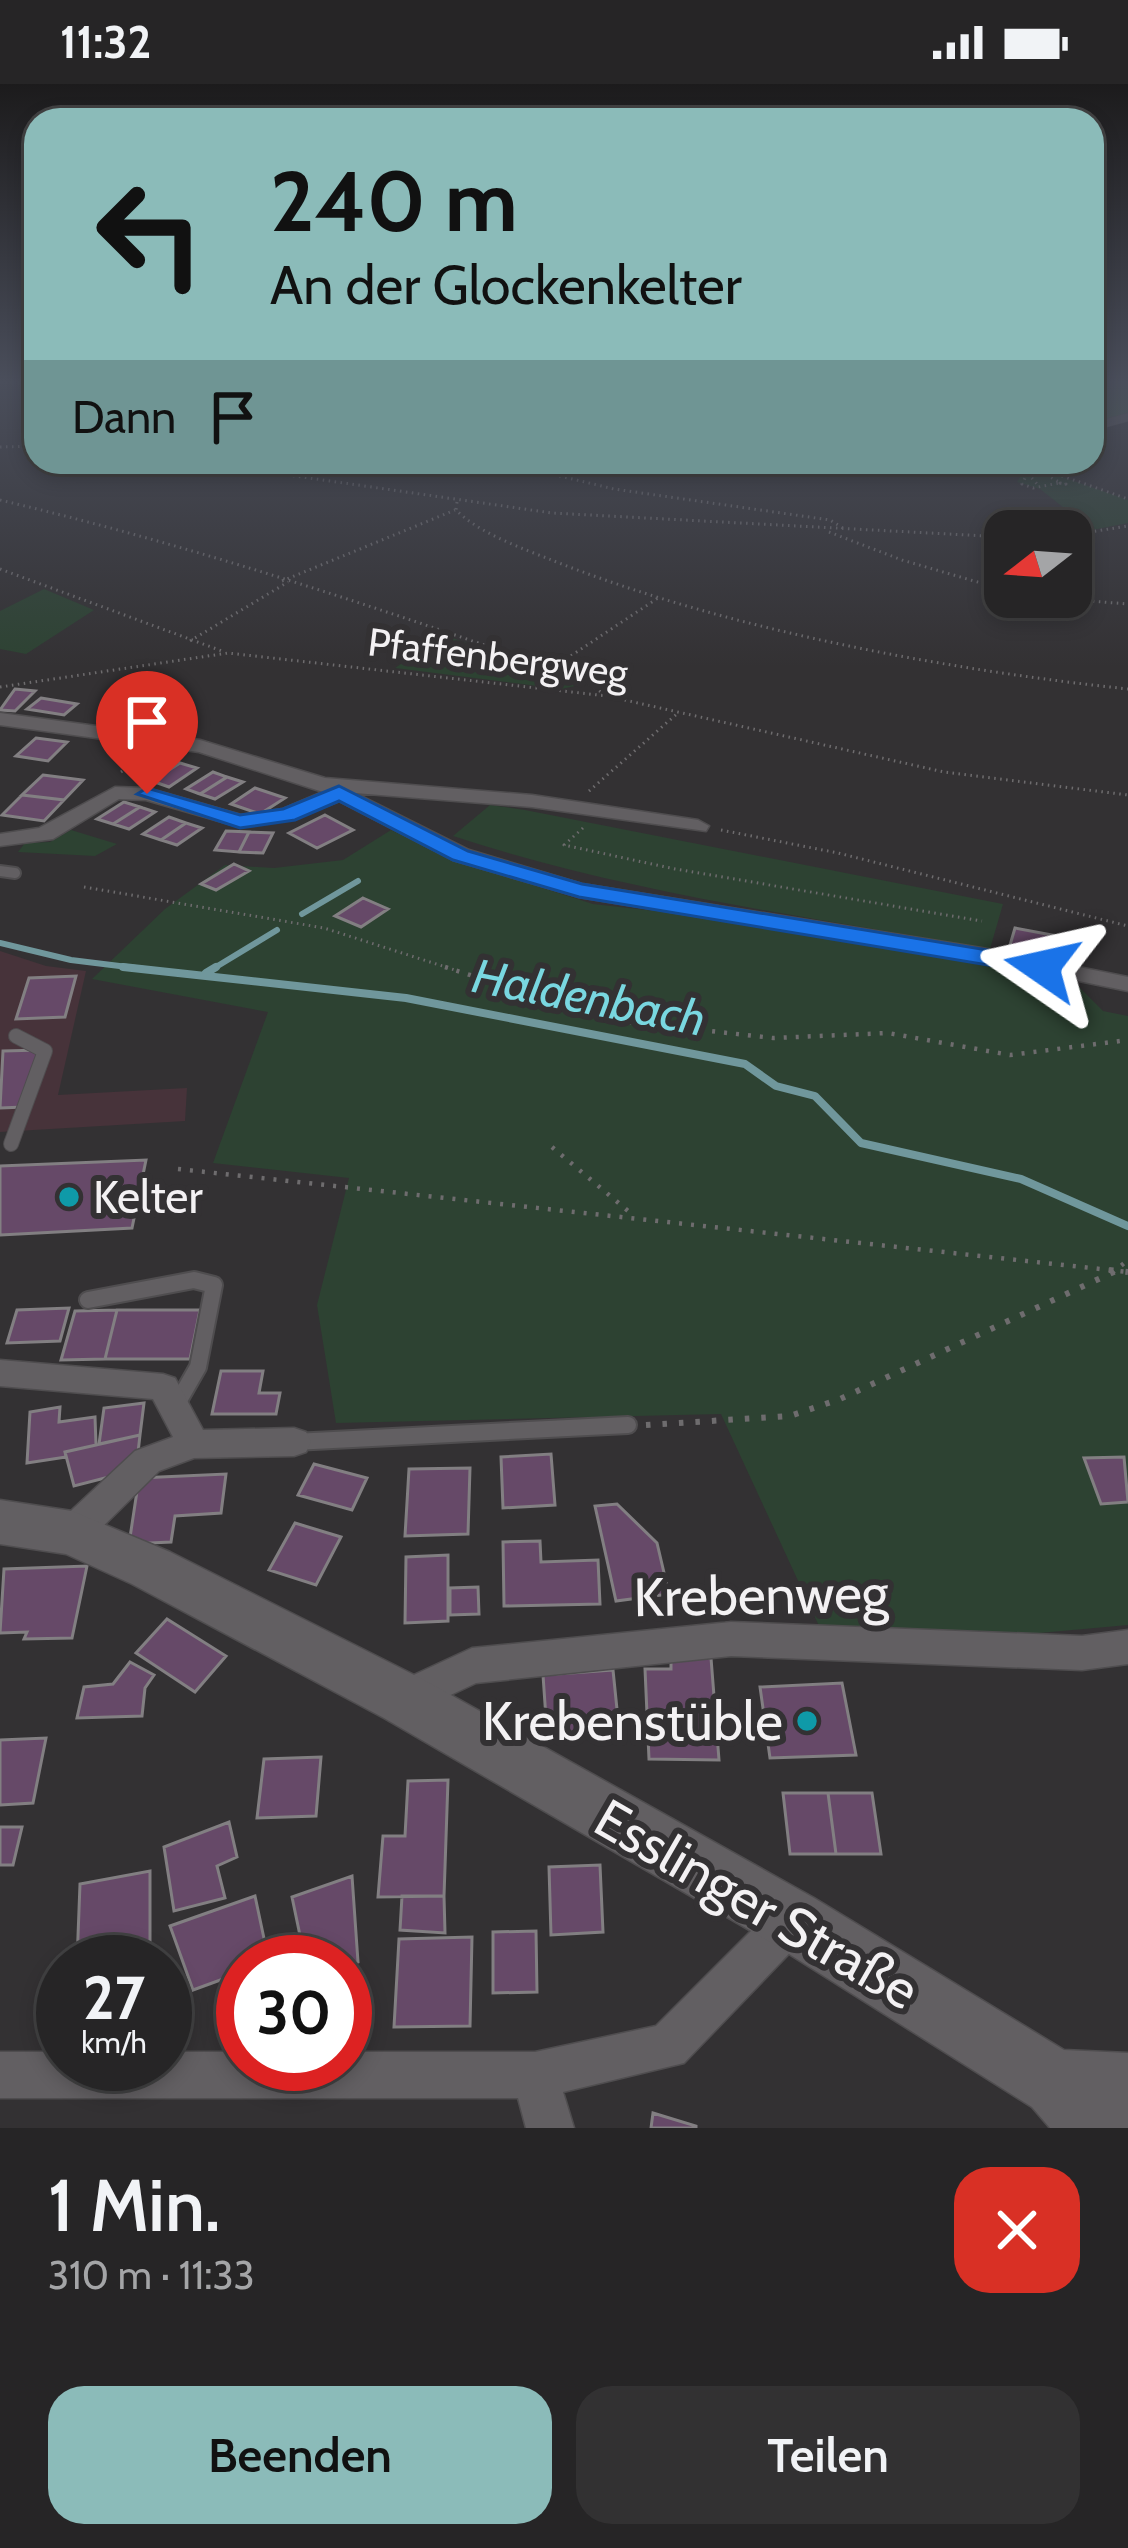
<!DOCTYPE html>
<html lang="de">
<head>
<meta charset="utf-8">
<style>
	body { margin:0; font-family:Cabin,sans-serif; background:#323132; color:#f1f3f6; height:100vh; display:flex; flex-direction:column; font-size:45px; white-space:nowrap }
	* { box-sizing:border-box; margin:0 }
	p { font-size:39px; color:#a4a5a7 }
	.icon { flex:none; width:66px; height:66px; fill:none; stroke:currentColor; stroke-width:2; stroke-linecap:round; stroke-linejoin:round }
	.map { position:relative; height:2044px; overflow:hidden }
	.details { display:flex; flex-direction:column; background:#262526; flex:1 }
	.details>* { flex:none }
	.hud { position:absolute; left:24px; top:24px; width:1080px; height:366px; border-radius:36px; box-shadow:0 6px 18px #0003,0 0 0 3px #424243; background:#8bbbb9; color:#111; overflow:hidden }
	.needle { width:78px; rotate:253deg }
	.fabs { position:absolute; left:984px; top:426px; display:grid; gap:24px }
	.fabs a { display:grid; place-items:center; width:108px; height:108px; border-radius:24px; background:#262526; box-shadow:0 6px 18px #0003,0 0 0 3px #424243; font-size:60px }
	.speed { position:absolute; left:36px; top:1851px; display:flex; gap:24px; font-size:60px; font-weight:700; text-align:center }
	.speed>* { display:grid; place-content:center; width:156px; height:156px; border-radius:50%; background:#262526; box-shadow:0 6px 18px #0003,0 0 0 3px #424243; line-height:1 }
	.speed small { font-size:30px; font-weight:400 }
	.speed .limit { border:18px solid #d22; background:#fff; color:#111 }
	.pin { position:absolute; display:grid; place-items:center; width:102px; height:102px; color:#fff; margin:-123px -51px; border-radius:50% 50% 50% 0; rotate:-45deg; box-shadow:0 0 12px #0007 }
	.pin .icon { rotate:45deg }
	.me { position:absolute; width:132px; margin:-66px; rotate:281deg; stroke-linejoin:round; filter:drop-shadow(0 0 9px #0008) }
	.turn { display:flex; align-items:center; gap:42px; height:252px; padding:0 48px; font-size:54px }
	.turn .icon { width:156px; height:156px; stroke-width:2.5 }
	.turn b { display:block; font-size:84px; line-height:102px }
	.then { display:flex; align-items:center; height:114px; padding:0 48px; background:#0003; gap:24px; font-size:45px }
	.round { display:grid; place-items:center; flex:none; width:126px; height:126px; border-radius:36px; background:#323132 }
	.overview { display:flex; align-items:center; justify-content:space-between; height:204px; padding:0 48px }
	h1 { font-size:72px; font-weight:600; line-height:90px }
	.button { display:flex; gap:24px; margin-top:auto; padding:24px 48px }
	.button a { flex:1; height:138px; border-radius:36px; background:#8bbbb9; color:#111; font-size:48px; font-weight:600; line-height:138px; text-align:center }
	.button a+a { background:#323132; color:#f1f3f6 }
	.status { display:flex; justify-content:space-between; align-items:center; height:84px; padding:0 60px; background:#262526; direction:ltr }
	.status svg { height:33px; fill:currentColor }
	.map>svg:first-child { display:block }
</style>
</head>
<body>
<div class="status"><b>11:32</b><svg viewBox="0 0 49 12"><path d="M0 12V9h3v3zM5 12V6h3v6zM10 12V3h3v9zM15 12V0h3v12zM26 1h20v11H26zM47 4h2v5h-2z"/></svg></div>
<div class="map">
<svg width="1128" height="2044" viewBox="0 0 1128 2044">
	<rect width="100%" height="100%" fill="#333133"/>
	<path fill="#47333a" d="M0,867L46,882L86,887L58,1011L187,1004L185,1037L0,1048Z"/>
	<path fill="#2d4232" d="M1020,378L1128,416V439L1092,446L1040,405L1017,398L1020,393L1007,386L1010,381L993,379Z
		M44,505L94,526L26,570L0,565V527Z
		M444,551L573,597L575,602L561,605L395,584Z
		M490,721L525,726L1003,820L990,865C810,833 627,809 453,752Z
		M71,746L117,760L95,772L18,768L25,759L50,758Z
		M391,746L467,780L593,820L735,836L1068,892L1103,927L1128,932V1541L1028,1550L819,1542L721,1330L336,1339L317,1221L349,1094L213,1079L268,928L92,895L165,825L225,781L274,784L343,776Z"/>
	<path fill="#44684c" d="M1092,296H1128V331L1092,341Z"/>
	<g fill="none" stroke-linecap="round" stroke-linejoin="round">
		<path stroke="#70979c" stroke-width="6" d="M302,830L358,797
			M0,859L71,876L152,886
			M211,886L277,846"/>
		<path stroke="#70979c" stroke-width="8" d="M123,883L406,914L745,980L776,1002L815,1012L861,1059L1021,1095L1128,1142
			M206,889L216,883"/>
	</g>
	<path fill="#664968" stroke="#827f82" stroke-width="3" d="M15,605L35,607L15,627L0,626Z
		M41,614L77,620L64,631L27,625Z
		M36,654L67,658L48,677L16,672Z
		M164,674L180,679L152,697L135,692Z
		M180,679L197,684L169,703L152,697Z
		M213,688L227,693L200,710L186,705Z
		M43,691L83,696L64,716L22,711Z
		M227,693L243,698L215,715L200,710Z
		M255,704L285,714L260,730L231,720Z
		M22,711L64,716L44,737L2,731Z
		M124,718L140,723L113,740L97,735Z
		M140,723L155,728L129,745L113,740Z
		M325,731L353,746L317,764L289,749Z
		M169,733L186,739L161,756L143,750Z
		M186,739L202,744L177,761L161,756Z
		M226,747L249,748L239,768L215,766Z
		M249,748L273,749L263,769L239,768Z
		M234,780L249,787L216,806L201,800Z
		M363,814L388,825L361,843L335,832Z
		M1015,844L1057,852L1053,869L1010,861Z
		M76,892L65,933L16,935L29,894Z
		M41,966L24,1023L0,1024L3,967Z
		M146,1076L132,1144L0,1151V1082Z
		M69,1224L60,1257L7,1259L17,1226Z
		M117,1226L105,1275L61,1276L75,1227Z
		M117,1226H200L190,1275H105Z
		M221,1287H263L259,1309H280L276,1330H212Z
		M144,1319L140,1351L99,1360L104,1324Z
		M60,1323L59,1338L95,1333L96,1361L65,1368L66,1373L27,1379L30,1328Z
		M140,1351L136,1386L74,1402L65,1368Z
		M551,1370L555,1421L503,1424L501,1373Z
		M1124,1373L1128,1418L1101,1420L1084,1374Z
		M314,1380L367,1394L352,1426L298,1411Z
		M470,1384L468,1450L405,1452L409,1385Z
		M226,1390L221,1429L175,1432L171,1458L129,1460L139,1394Z
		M617,1420L657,1459L669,1510L616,1517L595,1422Z
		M295,1439L341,1453L316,1501L269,1486Z
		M540,1457L541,1478L598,1476L600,1520L504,1522L503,1458Z
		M448,1471V1537L405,1539L406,1473Z
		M87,1482L72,1554L24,1555L27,1548L0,1549L4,1485Z
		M478,1503L479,1530L450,1531V1504Z
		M167,1535L226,1572L195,1608L136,1569Z
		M671,1574H711L719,1676L649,1675L645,1585H671Z
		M130,1578L154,1591L145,1604L142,1632L77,1634L84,1603L113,1600Z
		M613,1586L619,1645L547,1649L543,1591Z
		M842,1599L856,1671L770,1674L760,1603Z
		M46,1654L33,1719L0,1721V1656Z
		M321,1673L316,1732L257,1734L264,1675Z
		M448,1696L444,1812L378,1813L383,1752H405L408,1697Z
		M783,1709H828L836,1770H790Z
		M828,1709H872L881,1770H836Z
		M229,1738L237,1773L217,1782L225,1814L174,1827L164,1763Z
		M0,1743H22L13,1781H0Z
		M600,1781L603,1848L551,1851L549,1783Z
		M150,1787V1878H77L80,1800Z
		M352,1792L358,1878L345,1883V1878H279L303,1866L292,1813Z
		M255,1812L269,1878H243V1924L234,1891L193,1906L170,1842Z
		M402,1812H444L445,1849L400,1846Z
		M536,1847L537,1908L493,1909V1848Z
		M472,1853L470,1942L394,1943L399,1855Z
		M653,2029L696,2042V2044H651Z"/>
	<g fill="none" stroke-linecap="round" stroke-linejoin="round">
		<defs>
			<path id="lane-far3" d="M1092,343L1128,333"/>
			<path id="lane-far2" d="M0,787L15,789"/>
			<path id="lane-far1" d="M11,1060L45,967L16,952"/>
			<path id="lane" d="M88,1216L194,1196L214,1201L198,1283L174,1325
				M294,1358L628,1341"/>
			<path id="street" d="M0,629L200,656L325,694L532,711L698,736L709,742L706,747L532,723L355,709L469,766L582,800L1000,867L1128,893V907L1000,881L579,813L453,776L339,717L294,735L240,743L146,716L119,715L53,755L0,762V750L39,744L115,703L147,704L241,731L283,725L323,708L199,668L0,641Z
				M0,1276L163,1290L175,1294L203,1346L294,1344L306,1348L311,1358L306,1368L294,1372L194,1374L159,1387L85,1460L72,1464L59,1460L54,1449L59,1438L135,1367L173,1353L153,1315L0,1302Z
				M731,1538L1082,1552L1128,1546V1580L1082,1586L731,1572L476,1599L404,1633L390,1628L384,1615L390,1602L472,1564Z
				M792,1814L807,1821L814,1836L807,1851L684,1979L563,2008L574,2044H526L518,2014H0V1968H63V1980H165V1968H243V1980H345V1968H535L656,1942L777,1821Z"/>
			<path id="secondary" d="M0,1416L72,1427L170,1468L424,1596L814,1814L1064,1966L1128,1969V2044H1050L1032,2023L770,1858L384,1634L132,1500L66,1470L0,1460Z"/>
		</defs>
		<use href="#lane-far3" stroke="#4f4d4f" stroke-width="9"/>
		<use href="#lane-far2" stroke="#4f4d4f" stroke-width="14"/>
		<use href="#lane-far1" stroke="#4f4d4f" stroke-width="16"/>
		<use href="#lane" stroke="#4f4d4f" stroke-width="20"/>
		<use href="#street" stroke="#4f4d4f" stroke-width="3"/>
		<use href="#secondary" stroke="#4f4d4f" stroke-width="3"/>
		<path stroke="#6e6c6e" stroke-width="3" stroke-dasharray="1.5 4.5" stroke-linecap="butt" d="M0,298L36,301
			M0,363L36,362
			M198,378L552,429L1005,453
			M501,378L614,405L830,436L846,446
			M999,378L1013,379L1011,389L1026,392L1022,400L1033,404L1059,399
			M1022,378L1128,415
			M1025,379L1061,399
			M1017,382L1016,389L1030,392L1038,401
			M1060,399L1066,400L1062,401Z
			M0,416C199,463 392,528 584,596L601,608
			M457,418L456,426C480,450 522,464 554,477C729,546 941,585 1128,605
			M829,448L902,476L1005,506
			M1071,451L1128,442
			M0,485L222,567
			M282,497L455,426
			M1039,513L1128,520
			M190,557L288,498
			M551,585L661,512
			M0,603L228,569L607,612L944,688L1128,711
			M121,688L141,674
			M589,707L679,628
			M583,744L564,761L675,785L982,837
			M721,746L838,769L1128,842
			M84,803L324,844L455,886"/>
		<path stroke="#6e6c6e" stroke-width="4.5" stroke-dasharray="3 9" stroke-linecap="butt" d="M445,883L611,936L773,954L888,949L1010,971L1128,956
			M552,1063L634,1132
			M178,1085L1128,1188
			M1112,1189L1128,1176"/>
		<path stroke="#6e6c6e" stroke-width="6" stroke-dasharray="4.5 12" stroke-linecap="butt" d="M1109,1186L1128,1188
			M646,1341L790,1332L840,1315L1118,1186"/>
		<use href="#lane-far3" stroke="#625f62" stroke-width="8"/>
		<use href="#lane-far2" stroke="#625f62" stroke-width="10"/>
		<use href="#lane-far1" stroke="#625f62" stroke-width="14"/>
		<use href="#lane" stroke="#625f62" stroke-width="16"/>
		<use href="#street" fill="#625f62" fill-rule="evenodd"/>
		<use href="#secondary" fill="#625f62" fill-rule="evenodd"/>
	</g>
	<linearGradient id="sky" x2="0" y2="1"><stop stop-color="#1c1b1c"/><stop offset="0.51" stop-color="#4a4e5b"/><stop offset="1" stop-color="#4a4e5b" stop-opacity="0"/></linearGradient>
	<rect width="1128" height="583" fill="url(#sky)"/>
	<path fill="#1a73e8" stroke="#114b97" stroke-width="3" d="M339,702L468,767L582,800L1042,875L1055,883L1042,890L579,813L453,776L339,717L295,736L240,744L137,710L147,704L240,731L283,725Z"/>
	<g fill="#0f9aa8" stroke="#333133" stroke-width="4.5">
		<circle cx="69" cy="1113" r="12"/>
		<circle cx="807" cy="1637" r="12"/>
	</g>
	<g text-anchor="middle" stroke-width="12" stroke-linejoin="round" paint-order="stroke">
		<g font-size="39" fill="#f3f1f3" stroke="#333133">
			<text transform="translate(498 573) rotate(7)" y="14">Pfaffenbergweg</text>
		</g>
		<g font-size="45" fill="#f3f1f3" stroke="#333133" text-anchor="start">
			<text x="93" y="1129">Kelter</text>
		</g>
		<g font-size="48" font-style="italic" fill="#79d7e0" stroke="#333133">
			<text transform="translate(589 913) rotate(11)" y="17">Haldenbach</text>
		</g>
		<g font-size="54" fill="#f3f1f3" stroke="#333133">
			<text transform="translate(761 1511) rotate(-1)" y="19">Krebenweg</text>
			<text transform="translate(757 1820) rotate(30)" y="19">Esslinger Straße</text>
		</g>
		<g font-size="54" fill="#f3f1f3" stroke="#333133" text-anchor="end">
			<text x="783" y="1656">Krebenstüble</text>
		</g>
	</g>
</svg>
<div class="fabs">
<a><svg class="needle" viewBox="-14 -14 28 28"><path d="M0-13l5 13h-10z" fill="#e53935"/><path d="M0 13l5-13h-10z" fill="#a4a5a7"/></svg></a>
</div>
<div class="speed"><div>27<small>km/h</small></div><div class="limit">30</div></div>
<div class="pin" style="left:147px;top:710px;background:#d93025"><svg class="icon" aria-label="arrive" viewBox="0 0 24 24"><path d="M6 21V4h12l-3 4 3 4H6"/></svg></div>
<svg class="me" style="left:1042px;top:883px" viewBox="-20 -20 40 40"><path d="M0-17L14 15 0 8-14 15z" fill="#1a73e8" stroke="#fff" stroke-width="4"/></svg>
<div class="hud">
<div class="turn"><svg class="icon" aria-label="left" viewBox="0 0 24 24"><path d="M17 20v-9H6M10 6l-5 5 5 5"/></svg><div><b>240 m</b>An der Glockenkelter</div></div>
<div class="then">Dann<svg class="icon" aria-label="arrive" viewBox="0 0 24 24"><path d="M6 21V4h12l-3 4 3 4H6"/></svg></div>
</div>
</div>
<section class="details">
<div class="overview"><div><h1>1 Min.</h1><p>310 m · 11:33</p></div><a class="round" style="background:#d93025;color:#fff"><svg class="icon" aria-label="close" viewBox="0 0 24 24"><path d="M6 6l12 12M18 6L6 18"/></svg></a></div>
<div class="button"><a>Beenden</a><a>Teilen</a></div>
</section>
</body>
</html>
